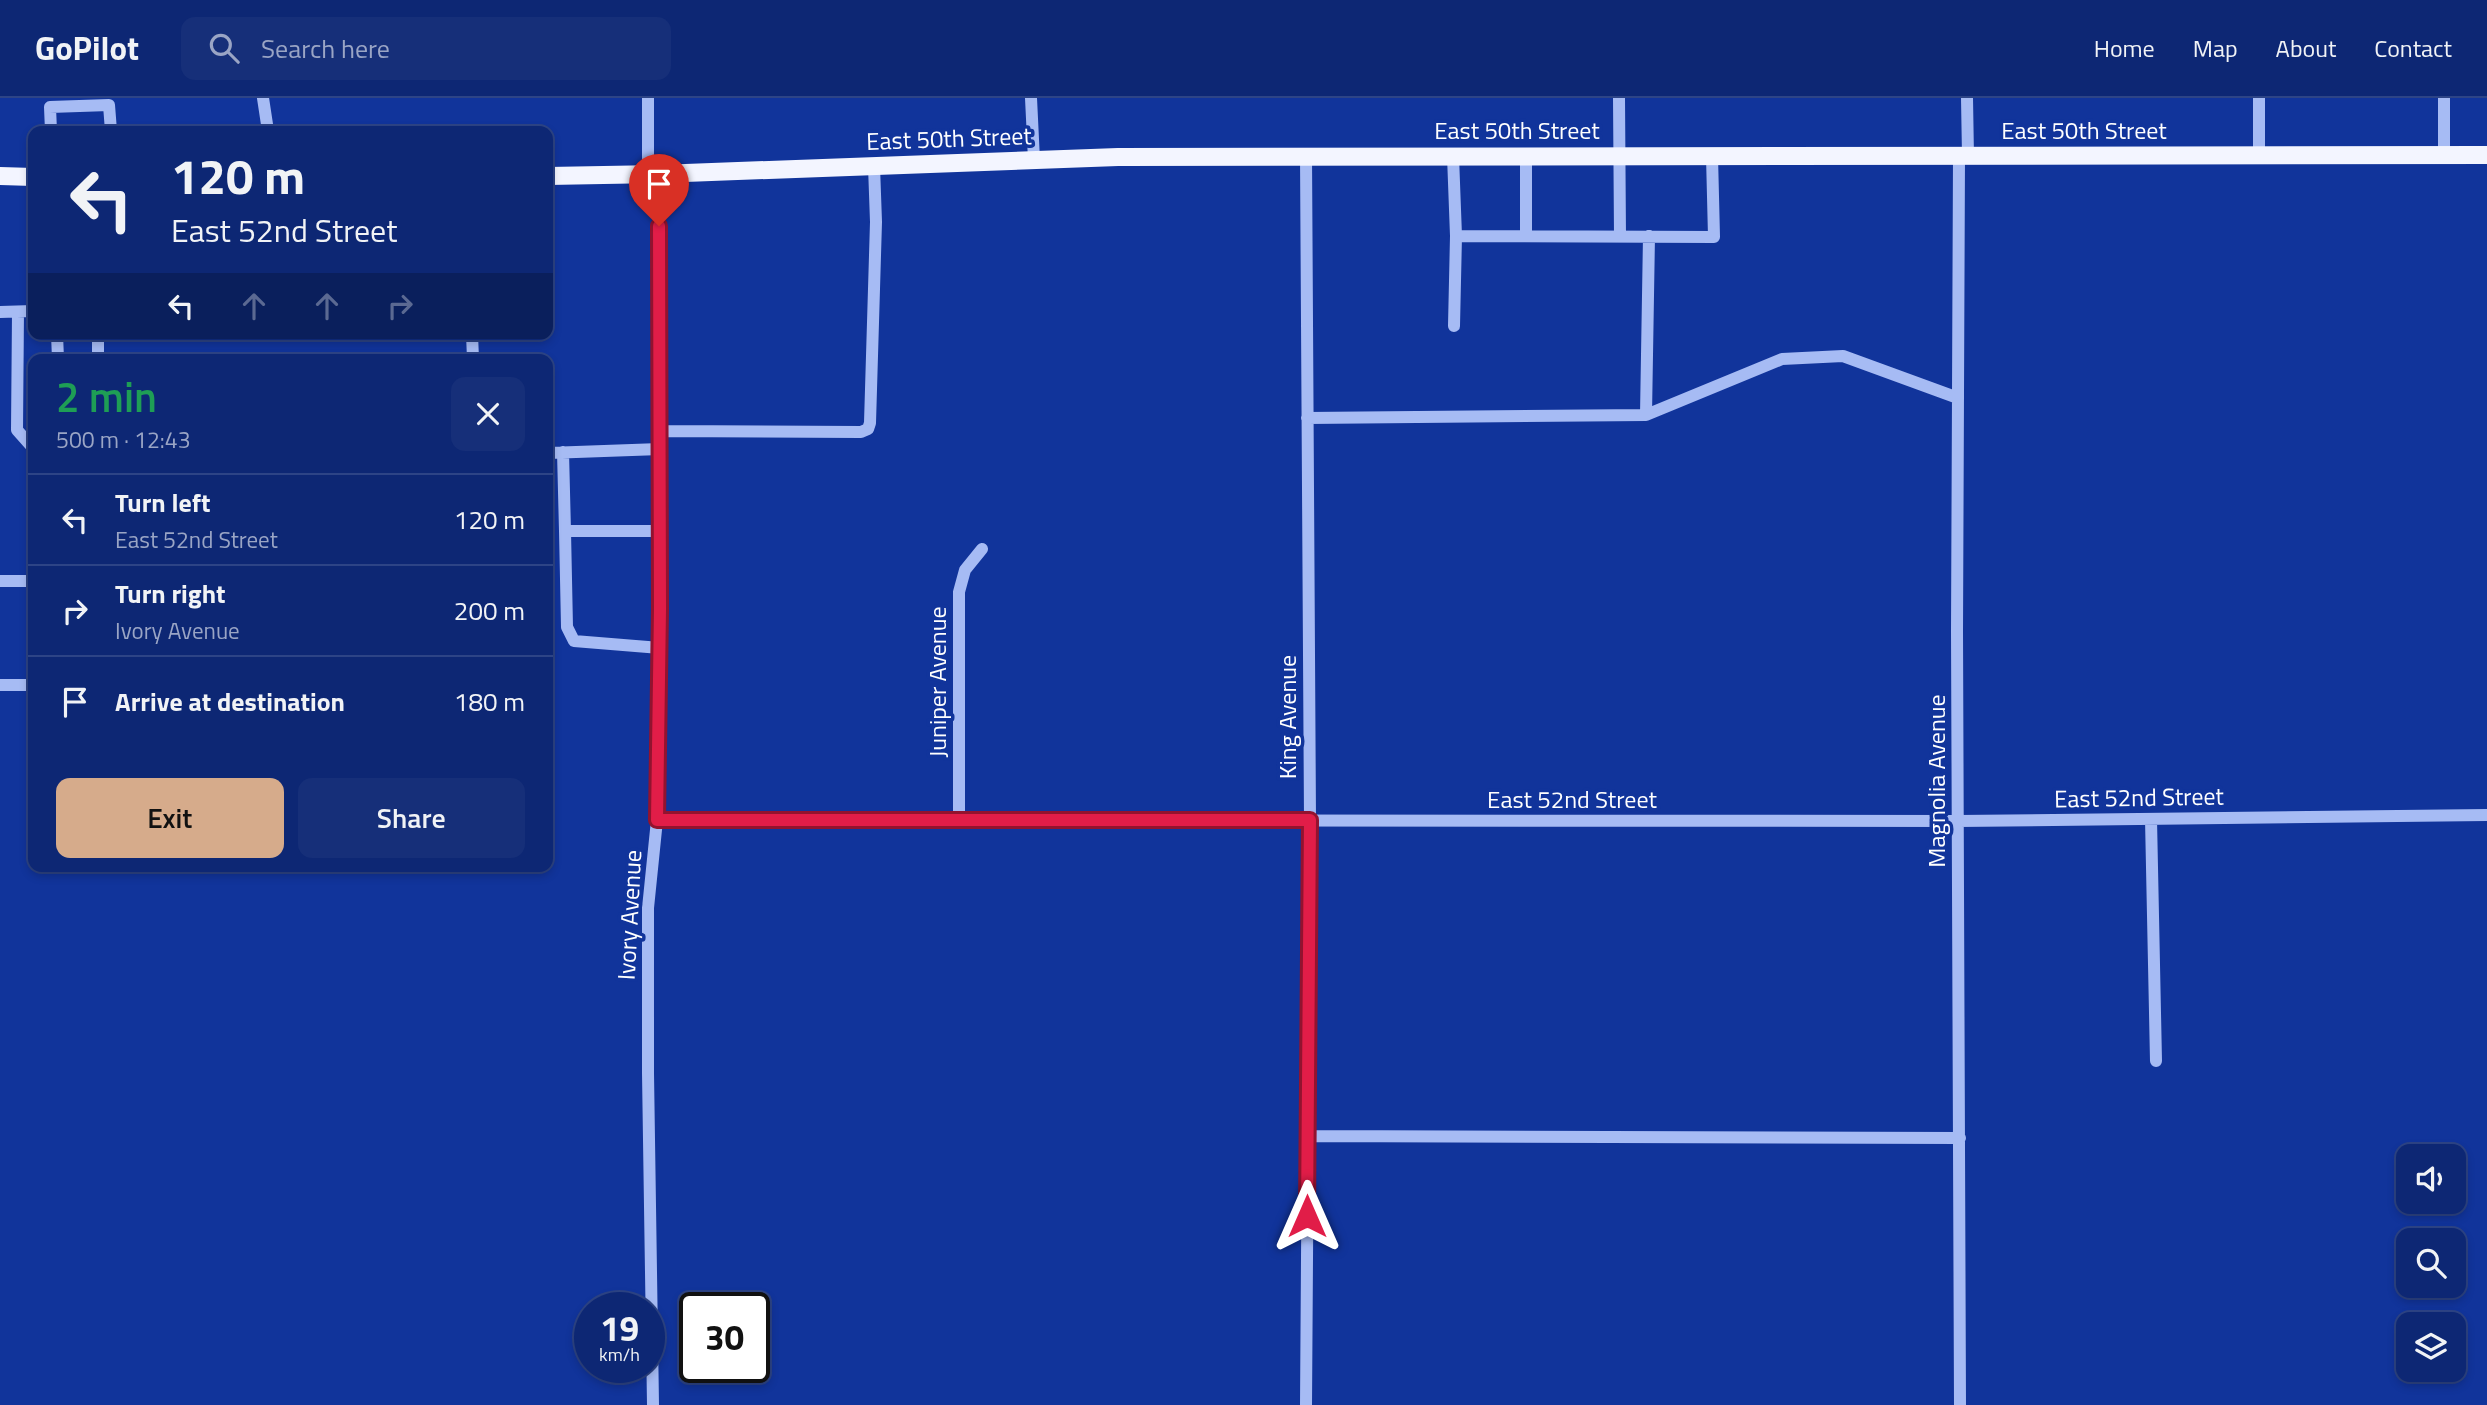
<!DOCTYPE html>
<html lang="en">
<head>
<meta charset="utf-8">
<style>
	body { margin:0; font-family:"Titillium Web",sans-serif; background:#162f79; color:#f1f3f6; height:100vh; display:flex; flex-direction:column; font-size:26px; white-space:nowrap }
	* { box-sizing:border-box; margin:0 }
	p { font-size:23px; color:#9aa5c5 }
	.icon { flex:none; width:38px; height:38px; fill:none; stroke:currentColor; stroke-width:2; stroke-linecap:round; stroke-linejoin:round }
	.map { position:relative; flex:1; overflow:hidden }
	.sheet { position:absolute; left:28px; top:256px; width:525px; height:518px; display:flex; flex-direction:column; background:#0d2774; border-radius:14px; box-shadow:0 4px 10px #0003,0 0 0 2px #2d4486 }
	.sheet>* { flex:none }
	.top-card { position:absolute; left:28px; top:28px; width:525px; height:214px; border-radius:14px; box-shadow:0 4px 10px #0003,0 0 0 2px #2d4486; background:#0d2774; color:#f1f3f6; overflow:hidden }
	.tools { position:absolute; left:2396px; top:1046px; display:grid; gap:14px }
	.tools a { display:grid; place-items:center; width:70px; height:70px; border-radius:14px; background:#0d2774; box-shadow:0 4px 10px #0003,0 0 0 2px #2d4486; font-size:35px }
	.speed { position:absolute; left:574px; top:1194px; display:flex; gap:14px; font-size:35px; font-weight:700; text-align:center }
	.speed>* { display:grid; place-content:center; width:91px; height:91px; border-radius:50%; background:#0d2774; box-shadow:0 4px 10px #0003,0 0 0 2px #2d4486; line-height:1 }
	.speed small { font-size:18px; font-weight:400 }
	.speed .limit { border:4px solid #111; border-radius:10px; background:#fff; color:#111 }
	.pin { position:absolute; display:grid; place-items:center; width:60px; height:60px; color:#fff; margin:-72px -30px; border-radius:50% 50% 50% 0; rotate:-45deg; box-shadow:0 0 7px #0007 }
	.pin .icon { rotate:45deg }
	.me { position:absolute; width:77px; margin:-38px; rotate:0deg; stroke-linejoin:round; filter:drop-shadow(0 0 5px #0008) }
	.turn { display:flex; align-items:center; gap:24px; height:147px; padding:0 28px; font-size:32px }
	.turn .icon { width:91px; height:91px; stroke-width:2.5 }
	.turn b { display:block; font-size:49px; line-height:60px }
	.lanes { display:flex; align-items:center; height:66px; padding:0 28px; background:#0003; justify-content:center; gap:35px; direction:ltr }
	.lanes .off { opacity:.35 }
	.round { display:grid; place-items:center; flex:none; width:74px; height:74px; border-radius:14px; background:#162f79 }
	.headline { display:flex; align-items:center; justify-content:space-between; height:119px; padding:0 28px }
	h1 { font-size:42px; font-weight:600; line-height:52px; color:#1e9e55 }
	.action { display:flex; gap:14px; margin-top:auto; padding:14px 28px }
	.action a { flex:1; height:80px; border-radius:14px; background:#d6ab8b; color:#111; font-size:28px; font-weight:600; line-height:80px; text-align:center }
	.action a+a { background:#162f79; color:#f1f3f6 }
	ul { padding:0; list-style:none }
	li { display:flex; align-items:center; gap:21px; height:91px; padding:0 28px; border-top:2px solid #2d4486 }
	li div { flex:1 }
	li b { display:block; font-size:26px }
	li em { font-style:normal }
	header { display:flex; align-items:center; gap:42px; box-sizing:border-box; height:98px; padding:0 35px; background:#0d2774; border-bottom:2px solid #2d4486 }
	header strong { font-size:33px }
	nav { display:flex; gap:38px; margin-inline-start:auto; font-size:24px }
	.search { width:490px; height:63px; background:#162f79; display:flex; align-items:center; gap:18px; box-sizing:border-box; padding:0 24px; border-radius:14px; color:#9aa5c5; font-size:26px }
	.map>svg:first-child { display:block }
</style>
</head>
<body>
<header>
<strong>GoPilot</strong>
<div class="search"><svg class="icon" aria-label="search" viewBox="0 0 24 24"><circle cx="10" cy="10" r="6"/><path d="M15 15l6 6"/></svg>Search here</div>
<nav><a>Home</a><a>Map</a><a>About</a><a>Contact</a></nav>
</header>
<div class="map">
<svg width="2487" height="1307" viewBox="0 0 2487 1307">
	<rect width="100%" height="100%" fill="#11349b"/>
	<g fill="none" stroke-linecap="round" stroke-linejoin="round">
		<path stroke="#a6bbf4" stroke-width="12" d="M263,0L268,33
			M1031,0L1034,62
			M1619,0L1620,138
			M1967,0L1968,58
			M2259,0V57
			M2444,0V57
			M51,33L50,9L109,7L111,33
			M1306,57L1310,722L1306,1307
			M1453,58L1456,138L1714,139L1712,58
			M1526,58V137
			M1959,58L1957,533L1960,1307
			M648,77V0
			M0,214L33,213
			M18,214L17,332L33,350
			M1454,228L1456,138
			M57,236L58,261
			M472,236L473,261
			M98,261V236
			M1646,317L1782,261L1843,258L1958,300
			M1307,320L1646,317L1649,138
			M660,333L861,334L868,331L870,325L876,124L874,68
			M563,354L565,433H660
			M548,355L660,351
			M565,433L567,529L574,543L660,550
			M0,483H33
			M0,587H33
			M2151,721L2156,963
			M657,722L1958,723L2487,717
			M959,724V494L965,472L982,451
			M1308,1038L1960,1040
			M653,1307L648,975V810L657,722L660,511L659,76"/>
		<path stroke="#f3f5ff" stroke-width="18" d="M0,78L33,79
			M548,78L659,76L1118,59L2487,57"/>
	</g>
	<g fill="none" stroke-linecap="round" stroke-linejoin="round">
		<defs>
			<path id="route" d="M659,128L660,511L657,722H1310L1307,1118"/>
		</defs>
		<use href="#route" stroke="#92132f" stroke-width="18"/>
		<use href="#route" stroke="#e11d48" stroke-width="12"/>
	</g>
	<g text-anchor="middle" stroke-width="7" stroke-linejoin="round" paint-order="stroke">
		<g font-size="24" fill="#fff" stroke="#11349b">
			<text x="1517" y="41">East 50th Street</text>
			<text x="2084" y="41">East 50th Street</text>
			<text transform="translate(949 41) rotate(-2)" y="8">East 50th Street</text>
			<text transform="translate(938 584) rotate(-90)" y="8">Juniper Avenue</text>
			<text transform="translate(1288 619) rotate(-90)" y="8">King Avenue</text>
			<text transform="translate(1937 683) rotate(-90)" y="8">Magnolia Avenue</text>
			<text transform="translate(2139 700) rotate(-1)" y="8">East 52nd Street</text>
			<text x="1572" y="710">East 52nd Street</text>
			<text transform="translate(630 817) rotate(-87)" y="8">Ivory Avenue</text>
		</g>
	</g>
</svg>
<div class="tools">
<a><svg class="icon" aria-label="sound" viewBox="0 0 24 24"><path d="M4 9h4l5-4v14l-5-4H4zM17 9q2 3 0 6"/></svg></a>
<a><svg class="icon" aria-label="search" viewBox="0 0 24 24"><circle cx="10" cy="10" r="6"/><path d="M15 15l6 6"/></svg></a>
<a><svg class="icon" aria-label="layers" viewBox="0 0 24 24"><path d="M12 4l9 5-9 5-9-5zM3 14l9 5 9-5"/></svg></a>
</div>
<div class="speed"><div>19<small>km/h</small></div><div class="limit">30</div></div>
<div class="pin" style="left:659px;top:128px;background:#d93025"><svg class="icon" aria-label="arrive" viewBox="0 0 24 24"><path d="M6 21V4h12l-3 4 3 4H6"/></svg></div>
<svg class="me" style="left:1307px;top:1118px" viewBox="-20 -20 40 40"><path d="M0-17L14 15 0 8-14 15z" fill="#e11d48" stroke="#fff" stroke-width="4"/></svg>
<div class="top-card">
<div class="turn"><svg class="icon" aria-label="left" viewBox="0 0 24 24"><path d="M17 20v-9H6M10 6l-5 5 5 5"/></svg><div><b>120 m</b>East 52nd Street</div></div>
<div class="lanes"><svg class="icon" aria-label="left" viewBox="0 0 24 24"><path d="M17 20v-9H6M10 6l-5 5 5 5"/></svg><svg class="icon off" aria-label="ahead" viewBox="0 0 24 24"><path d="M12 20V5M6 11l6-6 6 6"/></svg><svg class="icon off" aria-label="ahead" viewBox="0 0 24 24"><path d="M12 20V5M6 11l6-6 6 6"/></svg><svg class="icon off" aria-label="right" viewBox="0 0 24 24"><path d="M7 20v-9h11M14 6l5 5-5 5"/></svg></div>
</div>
<section class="sheet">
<div class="headline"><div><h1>2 min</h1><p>500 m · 12:43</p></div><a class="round"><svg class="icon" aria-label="close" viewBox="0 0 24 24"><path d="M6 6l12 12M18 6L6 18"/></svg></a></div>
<ul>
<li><svg class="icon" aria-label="left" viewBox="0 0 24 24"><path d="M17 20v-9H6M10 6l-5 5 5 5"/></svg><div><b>Turn left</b><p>East 52nd Street</p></div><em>120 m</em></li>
<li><svg class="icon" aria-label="right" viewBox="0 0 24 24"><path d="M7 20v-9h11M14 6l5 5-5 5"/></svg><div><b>Turn right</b><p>Ivory Avenue</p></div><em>200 m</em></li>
<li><svg class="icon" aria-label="arrive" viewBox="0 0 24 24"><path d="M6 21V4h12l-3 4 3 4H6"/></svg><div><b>Arrive at destination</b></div><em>180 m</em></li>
</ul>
<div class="action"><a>Exit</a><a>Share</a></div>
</section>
</div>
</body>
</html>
